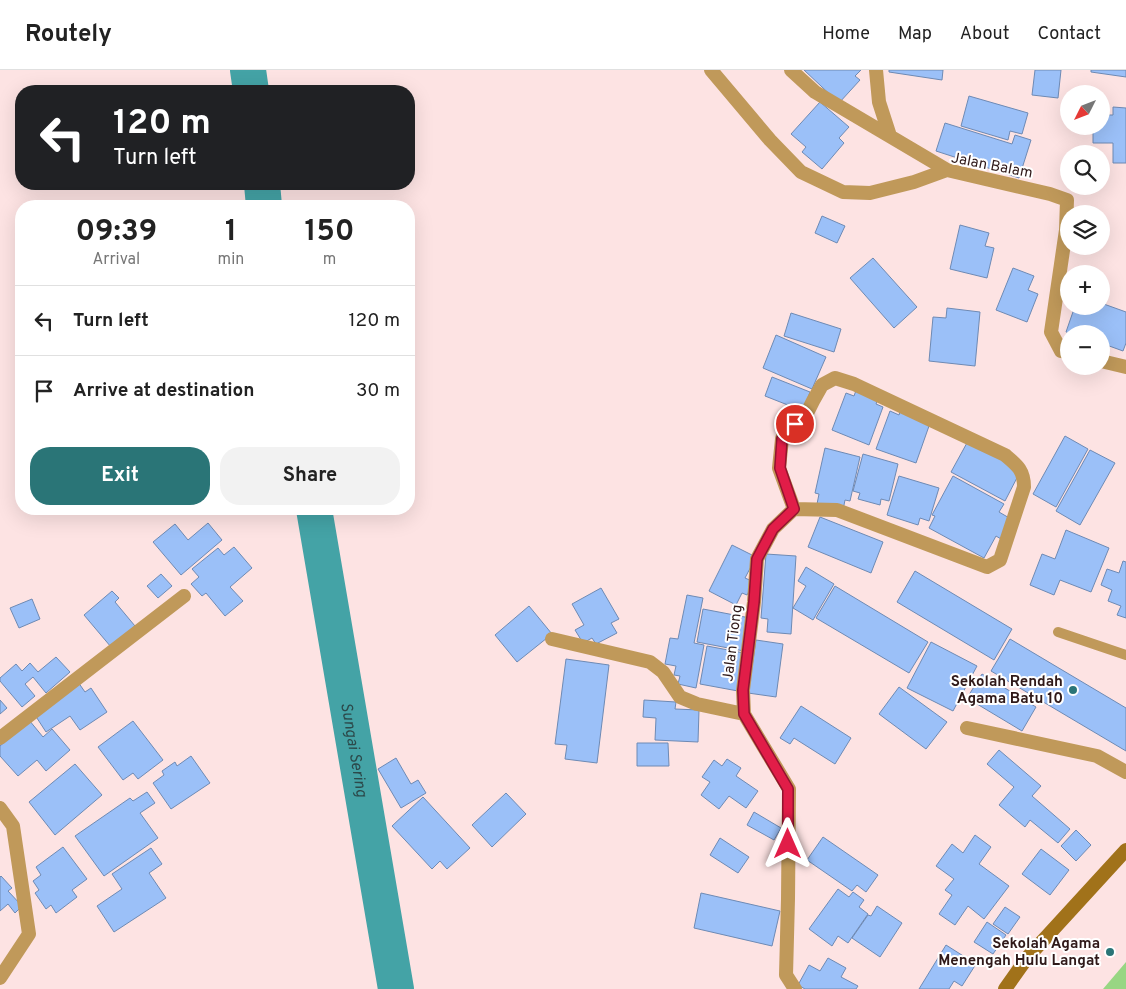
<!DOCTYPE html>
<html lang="en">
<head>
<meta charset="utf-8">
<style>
	body { margin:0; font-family:Overpass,sans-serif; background:#f2f2f2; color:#222; height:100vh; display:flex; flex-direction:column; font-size:19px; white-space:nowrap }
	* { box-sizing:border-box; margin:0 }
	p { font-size:16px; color:#767676 }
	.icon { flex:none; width:28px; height:28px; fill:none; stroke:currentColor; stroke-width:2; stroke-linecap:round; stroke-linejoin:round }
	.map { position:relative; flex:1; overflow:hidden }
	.side { position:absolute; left:15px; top:130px; width:400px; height:315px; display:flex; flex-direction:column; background:#fff; border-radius:20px; box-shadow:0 5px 20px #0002 }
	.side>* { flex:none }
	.banner { position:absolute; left:15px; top:15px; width:400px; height:105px; border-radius:20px; box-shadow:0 5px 20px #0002; background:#202124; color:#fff; overflow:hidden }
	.needle { width:32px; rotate:228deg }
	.tools { position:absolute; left:1060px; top:15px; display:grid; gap:10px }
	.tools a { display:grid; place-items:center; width:50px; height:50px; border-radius:50%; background:#fff; box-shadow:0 5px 20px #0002; font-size:25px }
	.pin { position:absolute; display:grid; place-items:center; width:42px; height:42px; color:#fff; margin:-21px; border:2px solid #fff; border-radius:50%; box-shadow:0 1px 5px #0007 }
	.me { position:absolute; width:55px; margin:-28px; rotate:0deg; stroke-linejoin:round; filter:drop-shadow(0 0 4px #0008) }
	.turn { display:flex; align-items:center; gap:18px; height:105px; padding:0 15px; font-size:22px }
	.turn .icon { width:65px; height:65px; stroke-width:2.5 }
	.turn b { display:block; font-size:35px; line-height:42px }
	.eta { display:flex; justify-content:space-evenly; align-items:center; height:85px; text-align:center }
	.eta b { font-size:30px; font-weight:700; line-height:35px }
	.button { display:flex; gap:10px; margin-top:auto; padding:10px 15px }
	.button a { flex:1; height:58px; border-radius:20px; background:#2a7577; color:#fff; font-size:20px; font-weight:700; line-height:58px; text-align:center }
	.button a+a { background:#f2f2f2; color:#222 }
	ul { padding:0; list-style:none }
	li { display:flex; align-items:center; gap:15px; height:70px; padding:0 15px; border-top:1px solid #e0e0e0 }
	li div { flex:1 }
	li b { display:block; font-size:19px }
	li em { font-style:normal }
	header { display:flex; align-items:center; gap:30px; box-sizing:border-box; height:70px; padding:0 25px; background:#fff; border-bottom:1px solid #e0e0e0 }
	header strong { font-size:24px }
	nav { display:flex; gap:28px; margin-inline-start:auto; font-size:18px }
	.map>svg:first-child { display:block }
</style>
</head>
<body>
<header>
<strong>Routely</strong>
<nav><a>Home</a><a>Map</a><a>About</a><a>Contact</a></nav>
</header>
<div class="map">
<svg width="1126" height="919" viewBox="0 0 1126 919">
	<rect width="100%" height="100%" fill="#fde3e3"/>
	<path fill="#98d683" d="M1126,892V919H1103Z"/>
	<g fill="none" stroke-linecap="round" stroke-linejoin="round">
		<g stroke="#44a3a6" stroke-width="36">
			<path d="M248,0L251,21"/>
			<path d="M262,114L264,136"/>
			<path id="s1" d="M314,439L396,919"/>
		</g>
	</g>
	<path fill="#9bc0f8" stroke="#6e8ab4" d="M804,0H861L855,6L860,10L839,33Z
		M889,0H943L942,10L889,2Z
		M1035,0H1061L1058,28L1032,25Z
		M1091,0H1126V7L1091,2Z
		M969,26L1028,43L1022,64L1010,61L1008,70L961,56Z
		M820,32L849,57L839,68L844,73L822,99L802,82L806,77L791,64Z
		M1113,37L1126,38V93H1113V73H1093V56H1101V45H1113Z
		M945,53L1012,74L1015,65L1031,70L1019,108L936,81Z
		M822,146L845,156L837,173L815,163Z
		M960,155L989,163L985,176L994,178L987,208L950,199Z
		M873,188L917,237L894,258L850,208Z
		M1013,198L1034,206L1028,220L1038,224L1027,252L996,240Z
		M1101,233L1126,242V273L1123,281L1101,273V264H1072L1066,262L1075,236H1101Z
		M947,238L980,242L975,296L929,291L933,247L946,248Z
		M791,243L841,259L834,282L784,266Z
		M776,265L826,287L812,319L763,298Z
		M772,307L810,322L803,341L765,326Z
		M859,312L881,321L876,334L883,337L869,375L832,360L846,323L854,326Z
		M903,332L929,356L916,393L876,379L890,341L899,345Z
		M1065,366L1088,379L1056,437L1033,424Z
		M968,371L1021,400L1005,431L951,402Z
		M825,378L860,387L850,431L845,430L843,440L817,434L819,424L815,423Z
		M1090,380L1115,393L1080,455L1056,441Z
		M863,384L898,394L889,431L881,429L880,435L858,429L860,423L853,421Z
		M899,406L939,418L929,451L920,448L918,455L887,445Z
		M953,406L1004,434L999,442L1011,449L1001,469L996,466L984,488L929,458L935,446L932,445Z
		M820,447L883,472L871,503L808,477Z
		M208,453L222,470L181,505L153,472L175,454L188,470Z
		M1066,460L1109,478L1091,522L1060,510L1054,525L1030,515L1042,484L1055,489Z
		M732,475L756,487L745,508L754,512L747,525L742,523L736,535L709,521Z
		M234,477L252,498L230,517L243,531L225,546L206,523L202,526L191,514L199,507L192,499L218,478L224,485Z
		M766,484L796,486L791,564L767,562L768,549L761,548Z
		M1123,491L1126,492V548L1117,545L1121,536L1108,531L1112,520L1101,515L1107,499L1119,503Z
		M806,497L834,514L813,550L793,538L806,516L798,511Z
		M915,501L1012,559L994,590L897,532Z
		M161,504L172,516L158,528L147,516Z
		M835,516L928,572L909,603L816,548Z
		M601,518L619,549L611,553L617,563L596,574L592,568L583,573L575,560L584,555L572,534Z
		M112,521L119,528L115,532L135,556L111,577L84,545Z
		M687,525L703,528L694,573L704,575L696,618L678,614L680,606L674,605L676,596L665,594L670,568L678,569Z
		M32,529L40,549L19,558L10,538Z
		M529,536L552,564L517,592L495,565Z
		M703,539L750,548L744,581L697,572Z
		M1010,569L1126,638V681L991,601Z
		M756,570L783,574L776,627L748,623Z
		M931,572L977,596L953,641L907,618Z
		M707,576L744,583L738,621L700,614Z
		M56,587L70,602L46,623L33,607L25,614L35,626L22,637L0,611V608L16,594L22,601L30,593L38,602Z
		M566,589L609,595L597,693L565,689L567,675L555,674Z
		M982,604L1036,637L1022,661L967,628Z
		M78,612L85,622L91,618L107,642L80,660L70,646L46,662L33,642Z
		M899,617L947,652L926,679L879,644Z
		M0,630L7,638L0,644Z
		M644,630L676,632L675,639L699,640L698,672L655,670L656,648L643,647Z
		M801,636L851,668L835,694L794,668L790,674L780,668Z
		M29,650L43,667L52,659L70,680L46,701L37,690L18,706L0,686V676Z
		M133,651L163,690L138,709L133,703L123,710L98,677Z
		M637,673H668L669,696H637Z
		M999,680L1041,716L1032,726L1070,759L1058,773L1030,750L1025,757L999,735L1014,717L987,694Z
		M191,686L210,713L171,739L153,713L164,705L162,701L175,692L177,696Z
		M396,688L411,714L418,710L426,723L401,738L378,699Z
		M727,689L741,698L736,706L758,721L746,738L729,726L719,739L701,725L710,712L702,707L714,690L722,696Z
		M75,694L102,725L55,765L29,732Z
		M147,722L155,733L140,743L158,768L104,806L75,766L130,728L133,731Z
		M506,723L526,744L492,777L472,755Z
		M423,727L470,778L447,799L440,791L432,799L392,756Z
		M754,742L781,758L774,770L747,755Z
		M1076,760L1091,775L1076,791L1061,776Z
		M975,765L991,777L979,794L1009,816L984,849L968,836L955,855L939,844L952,825L945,820L954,809L936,796L952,774L963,783Z
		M823,767L878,805L866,822L857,815L852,821L807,790Z
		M720,768L749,787L738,803L710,785Z
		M63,777L87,809L72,820L77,827L56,843L51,835L46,839L35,823L39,820L33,811L41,805L36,797Z
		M151,778L162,794L149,803L166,828L114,862L97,836L122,819L112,804Z
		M1041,779L1069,800L1050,825L1022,804Z
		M1,806L12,818L8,821L22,836L15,843L8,834L0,841V807Z
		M838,819L849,827L853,822L864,830L859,837L868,844L848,873L838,866L832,876L809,859Z
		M701,823L780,841L772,876L694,858Z
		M877,836L902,853L880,887L852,868L868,845L871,846Z
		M1005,837L1020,847L1008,864L993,854Z
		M987,852L1006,865L993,884L974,872Z
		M946,875L976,894L962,916L954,911L949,919H919Z
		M828,888L846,898L841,907L858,916L856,919H805L798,915L809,895L820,901Z"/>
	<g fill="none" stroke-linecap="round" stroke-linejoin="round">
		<path stroke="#c0995a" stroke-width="10" d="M1058,562L1126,585"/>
		<path stroke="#c0995a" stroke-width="14" d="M711,0L770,70L801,102L843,122L870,123L914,112L947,100L1050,124L1067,130L1066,160L1051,262L1061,281L1069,282
			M791,0L815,22L947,100
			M876,0L879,32L890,66
			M1101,291L1126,297
			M835,308L854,314L1005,385C1017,395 1024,400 1024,417L1000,490L987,497L837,440L794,439L779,398L782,369L785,360L788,357L804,349L813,331L822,315Z
			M794,439L773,459L757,489L754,532L743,620L744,644L789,719L788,829L786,905L795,919
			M552,569L650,592L663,602L680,627L697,634L744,644
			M967,658L1097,686L1126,702
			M0,668L184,526
			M0,738L13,756L29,864L0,908"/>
		<path stroke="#a1721a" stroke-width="14" d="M1005,919L1027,888L1126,780"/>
	</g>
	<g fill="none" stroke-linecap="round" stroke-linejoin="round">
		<defs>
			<path id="route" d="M788,774V719L744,644L743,620L754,532L757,489L773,459L794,439L780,398L782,369L785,360L788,357L795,354"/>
		</defs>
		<use href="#route" stroke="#92132f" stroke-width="12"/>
		<use href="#route" stroke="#e11d48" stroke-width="9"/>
	</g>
	<g fill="#2a7577" stroke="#fff" stroke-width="2">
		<circle cx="1073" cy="620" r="5"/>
		<circle cx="1110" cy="882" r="5"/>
	</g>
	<g text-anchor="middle" stroke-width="4" stroke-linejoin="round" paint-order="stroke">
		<g font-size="15" fill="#2f1919" stroke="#fff">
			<text transform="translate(992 95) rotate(11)" y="5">Jalan Balam</text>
			<text transform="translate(732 573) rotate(-83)" y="5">Jalan Tiong</text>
		</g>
		<g font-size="15" font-weight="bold" fill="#2f1919" stroke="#fff" text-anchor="end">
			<text x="1063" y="616">Sekolah Rendah<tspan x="1063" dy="17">Agama Batu 10</tspan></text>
			<text x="1100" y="878">Sekolah Agama<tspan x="1100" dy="17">Menengah Hulu Langat</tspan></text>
		</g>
		<g font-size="16" font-style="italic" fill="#2c4a4b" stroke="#fff">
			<text dy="6" stroke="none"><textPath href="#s1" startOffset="244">Sungai Sering</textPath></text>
		</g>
	</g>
</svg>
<div class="tools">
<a><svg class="needle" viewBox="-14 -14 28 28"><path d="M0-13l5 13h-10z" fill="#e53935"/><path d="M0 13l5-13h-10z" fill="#767676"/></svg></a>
<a><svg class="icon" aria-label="search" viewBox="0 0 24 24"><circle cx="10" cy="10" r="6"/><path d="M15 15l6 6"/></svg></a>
<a><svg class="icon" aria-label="layers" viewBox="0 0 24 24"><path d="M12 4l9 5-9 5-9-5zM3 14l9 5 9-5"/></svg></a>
<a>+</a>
<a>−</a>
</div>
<div class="pin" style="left:795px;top:354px;background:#d93025"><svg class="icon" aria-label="arrive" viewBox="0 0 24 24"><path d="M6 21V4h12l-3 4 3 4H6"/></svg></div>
<svg class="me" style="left:788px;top:774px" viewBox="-20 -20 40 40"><path d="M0-17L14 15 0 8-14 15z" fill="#e11d48" stroke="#fff" stroke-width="4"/></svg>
<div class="banner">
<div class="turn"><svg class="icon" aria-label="left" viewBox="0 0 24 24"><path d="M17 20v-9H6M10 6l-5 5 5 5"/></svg><div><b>120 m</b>Turn left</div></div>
</div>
<section class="side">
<div class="eta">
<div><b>09:39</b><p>Arrival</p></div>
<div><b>1</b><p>min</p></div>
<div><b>150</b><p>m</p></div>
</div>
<ul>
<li><svg class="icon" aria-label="left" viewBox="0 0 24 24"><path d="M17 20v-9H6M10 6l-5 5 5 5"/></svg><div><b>Turn left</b></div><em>120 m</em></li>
<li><svg class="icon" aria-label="arrive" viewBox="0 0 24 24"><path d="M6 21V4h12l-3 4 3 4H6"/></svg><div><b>Arrive at destination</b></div><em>30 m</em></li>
</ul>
<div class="button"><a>Exit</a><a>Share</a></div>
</section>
</div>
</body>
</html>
